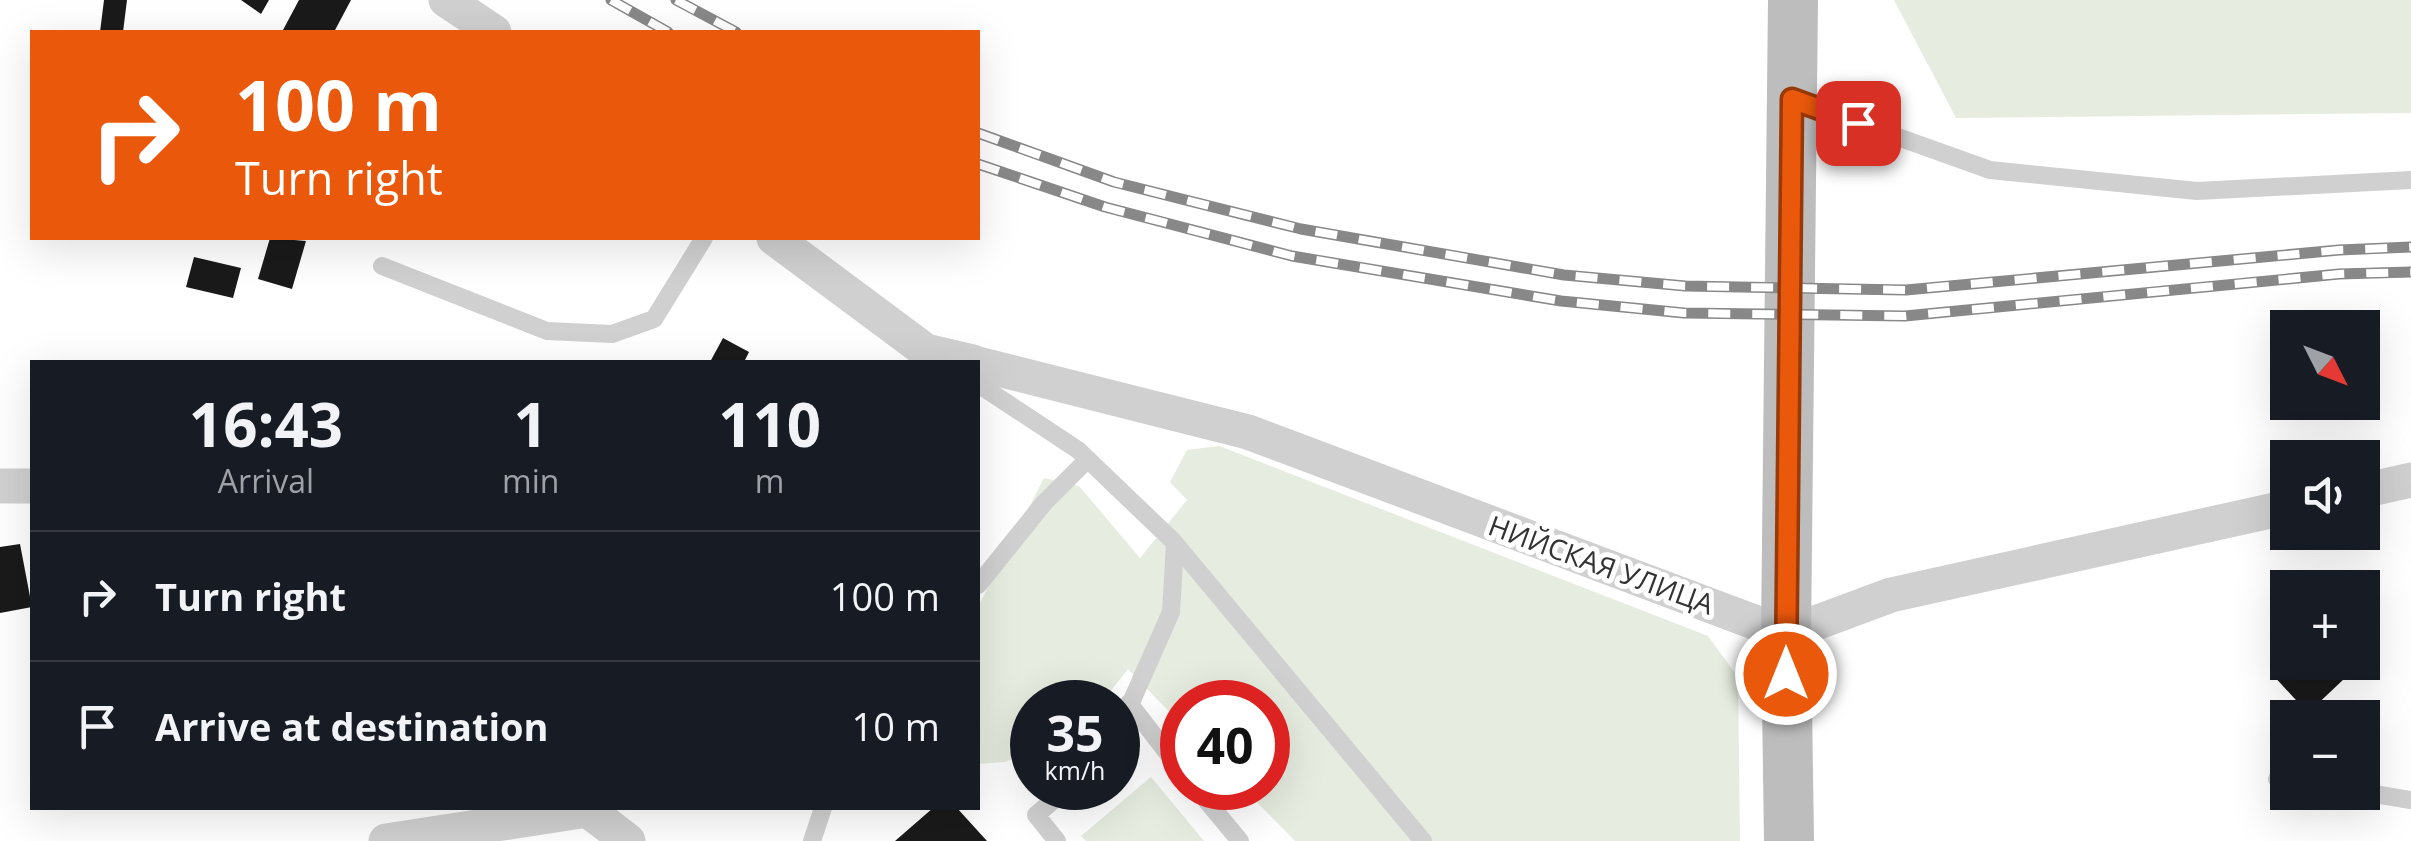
<!DOCTYPE html>
<html lang="en">
<head>
<meta charset="utf-8">
<style>
	body { margin:0; font-family:"Open Sans",sans-serif; background:#20242c; color:#f1f3f6; height:100vh; display:flex; flex-direction:column; font-size:38px; white-space:nowrap }
	* { box-sizing:border-box; margin:0 }
	p { font-size:32px; color:#9ea1a6 }
	.icon { flex:none; width:55px; height:55px; fill:none; stroke:currentColor; stroke-width:2; stroke-linecap:round; stroke-linejoin:round }
	.map { position:relative; flex:1; overflow:hidden }
	.side { position:absolute; left:30px; top:360px; width:950px; height:450px; display:flex; flex-direction:column; background:#171b24; border-radius:0px; box-shadow:0 10px 40px #0002 }
	.side>* { flex:none }
	.top-card { position:absolute; left:30px; top:30px; width:950px; height:210px; border-radius:0px; box-shadow:0 10px 40px #0002; background:#ea580c; color:#fff; overflow:hidden }
	.needle { width:65px; rotate:132deg }
	.buttons { position:absolute; left:2270px; top:310px; display:grid; gap:20px }
	.buttons a { display:grid; place-items:center; width:110px; height:110px; border-radius:0px; background:#171b24; box-shadow:0 10px 40px #0002; font-size:50px }
	.speed { position:absolute; left:1010px; top:680px; display:flex; gap:20px; font-size:50px; font-weight:700; text-align:center }
	.speed>* { display:grid; place-content:center; width:130px; height:130px; border-radius:50%; background:#171b24; box-shadow:0 10px 40px #0002; line-height:1 }
	.speed small { font-size:25px; font-weight:400 }
	.speed .limit { border:15px solid #d22; background:#fff; color:#111 }
	.pin { position:absolute; display:grid; place-items:center; width:85px; height:85px; color:#fff; margin:-42px; border-radius:20px; box-shadow:0 5px 15px #0006 }
	.me { position:absolute; width:110px; margin:-55px; rotate:0deg; stroke-linejoin:round; filter:drop-shadow(0 0 8px #0008) }
	.turn { display:flex; align-items:center; gap:35px; height:210px; padding:0 40px; font-size:45px }
	.turn .icon { width:130px; height:130px; stroke-width:2.5 }
	.turn b { display:block; font-size:70px; line-height:85px }
	.eta { display:flex; justify-content:space-evenly; align-items:center; height:170px; text-align:center }
	.eta b { font-size:60px; font-weight:700; line-height:70px }
	ul { padding:0; list-style:none }
	li { display:flex; align-items:center; gap:30px; height:130px; padding:0 40px; border-top:2px solid #363941 }
	li div { flex:1 }
	li b { display:block; font-size:38px }
	li em { font-style:normal }
	.map>svg:first-child { display:block }
</style>
</head>
<body>
<div class="map">
<svg width="2411" height="841" viewBox="0 0 2411 841">
	<rect width="100%" height="100%" fill="#fff"/>
	<path fill="#e6ecdf" d="M1894,0H2411V113L1956,118Z
		M1219,446L1708,636L1738,677L1740,841H1295L1243,788H1268V702H1182V725L1128,669L1102,702H1032V751L1005,762L978,764V607L1044,478L1079,486L1140,558L1187,500L1170,482L1187,450Z
		M1151,777L1204,841H1086L1081,836Z"/>
	<path fill="#1a1a1a" d="M104,0H127L123,32H100Z
		M241,0H269L261,14Z
		M299,0H351L334,32H288L283,30Z
		M270,238L306,241L292,289L258,279Z
		M194,257L241,268L233,298L186,287Z
		M723,338L749,352L744,362H710Z
		M20,544L32,607L0,613V547Z
		M2288,657V662H2331L2345,678L2308,713L2271,673Z
		M933,808H957L987,841H895Z"/>
	<g fill="none" stroke-linecap="round" stroke-linejoin="round">
		<path stroke="#d0d0d0" stroke-width="18" d="M1797,101L1990,170L2197,191L2411,180
			M382,266L547,331L612,334L654,319L704,238
			M978,384L1078,450L1173,541L1423,841
			M978,585L1044,503L1088,459
			M1129,703L1182,772
			M1118,732L1171,612L1175,544
			M2277,779L2288,781
			M1196,788L1240,841
			M2362,792L2411,800
			M812,841L823,808
			M1057,841L1036,815L1068,788"/>
		<path stroke="#d0d0d0" stroke-width="35" d="M446,0L494,32
			M774,238L926,351L973,362
			M978,364L1248,432L1786,634L1891,595L2288,507
			M0,486H32
			M2362,491L2411,480
			M585,808L628,841
			M386,841L587,810"/>
		<path stroke="#bdbdbd" stroke-width="50" d="M1789,841L1786,634L1793,0"/>
		<defs>
			<path id="rail" d="M611,0L668,32
				M676,0L736,32
				M978,133L1114,182L1301,229L1564,275L1685,286L1906,290L2339,250L2411,247
				M978,164L1105,207L1292,256L1561,301L1684,313L1905,316L2339,274L2411,272"/>
		</defs>
		<use href="#rail" stroke="#888" stroke-width="11"/>
		<use href="#rail" stroke="#fff" stroke-width="8" stroke-dasharray="22" stroke-linecap="butt"/>
	</g>
	<g fill="none" stroke-linecap="round" stroke-linejoin="round">
		<defs>
			<path id="route" d="M1786,674L1792,99L1858,123"/>
		</defs>
		<use href="#route" stroke="#983908" stroke-width="25"/>
		<use href="#route" stroke="#ea580c" stroke-width="18"/>
	</g>
	<g text-anchor="middle" stroke-width="10" stroke-linejoin="round" paint-order="stroke">
		<g font-size="28" fill="#333" stroke="#fff">
			<text transform="translate(1601 565) rotate(20)" y="10">НИЙСКАЯ УЛИЦА</text>
		</g>
	</g>
</svg>
<div class="buttons">
<a><svg class="needle" viewBox="-14 -14 28 28"><path d="M0-13l5 13h-10z" fill="#e53935"/><path d="M0 13l5-13h-10z" fill="#9ea1a6"/></svg></a>
<a><svg class="icon" aria-label="sound" viewBox="0 0 24 24"><path d="M4 9h4l5-4v14l-5-4H4zM17 9q2 3 0 6"/></svg></a>
<a>+</a>
<a>−</a>
</div>
<div class="speed"><div>35<small>km/h</small></div><div class="limit">40</div></div>
<div class="pin" style="left:1858px;top:123px;background:#d93025"><svg class="icon" aria-label="arrive" viewBox="0 0 24 24"><path d="M6 21V4h12l-3 4 3 4H6"/></svg></div>
<svg class="me" style="left:1786px;top:674px" viewBox="-20 -20 40 40"><circle r="17" fill="#ea580c" stroke="#fff" stroke-width="3"/><path d="M0-11L8 9 0 5-8 9z" fill="#fff"/></svg>
<div class="top-card">
<div class="turn"><svg class="icon" aria-label="right" viewBox="0 0 24 24"><path d="M7 20v-9h11M14 6l5 5-5 5"/></svg><div><b>100 m</b>Turn right</div></div>
</div>
<section class="side">
<div class="eta">
<div><b>16:43</b><p>Arrival</p></div>
<div><b>1</b><p>min</p></div>
<div><b>110</b><p>m</p></div>
</div>
<ul>
<li><svg class="icon" aria-label="right" viewBox="0 0 24 24"><path d="M7 20v-9h11M14 6l5 5-5 5"/></svg><div><b>Turn right</b></div><em>100 m</em></li>
<li><svg class="icon" aria-label="arrive" viewBox="0 0 24 24"><path d="M6 21V4h12l-3 4 3 4H6"/></svg><div><b>Arrive at destination</b></div><em>10 m</em></li>
</ul>
</section>
</div>
</body>
</html>
